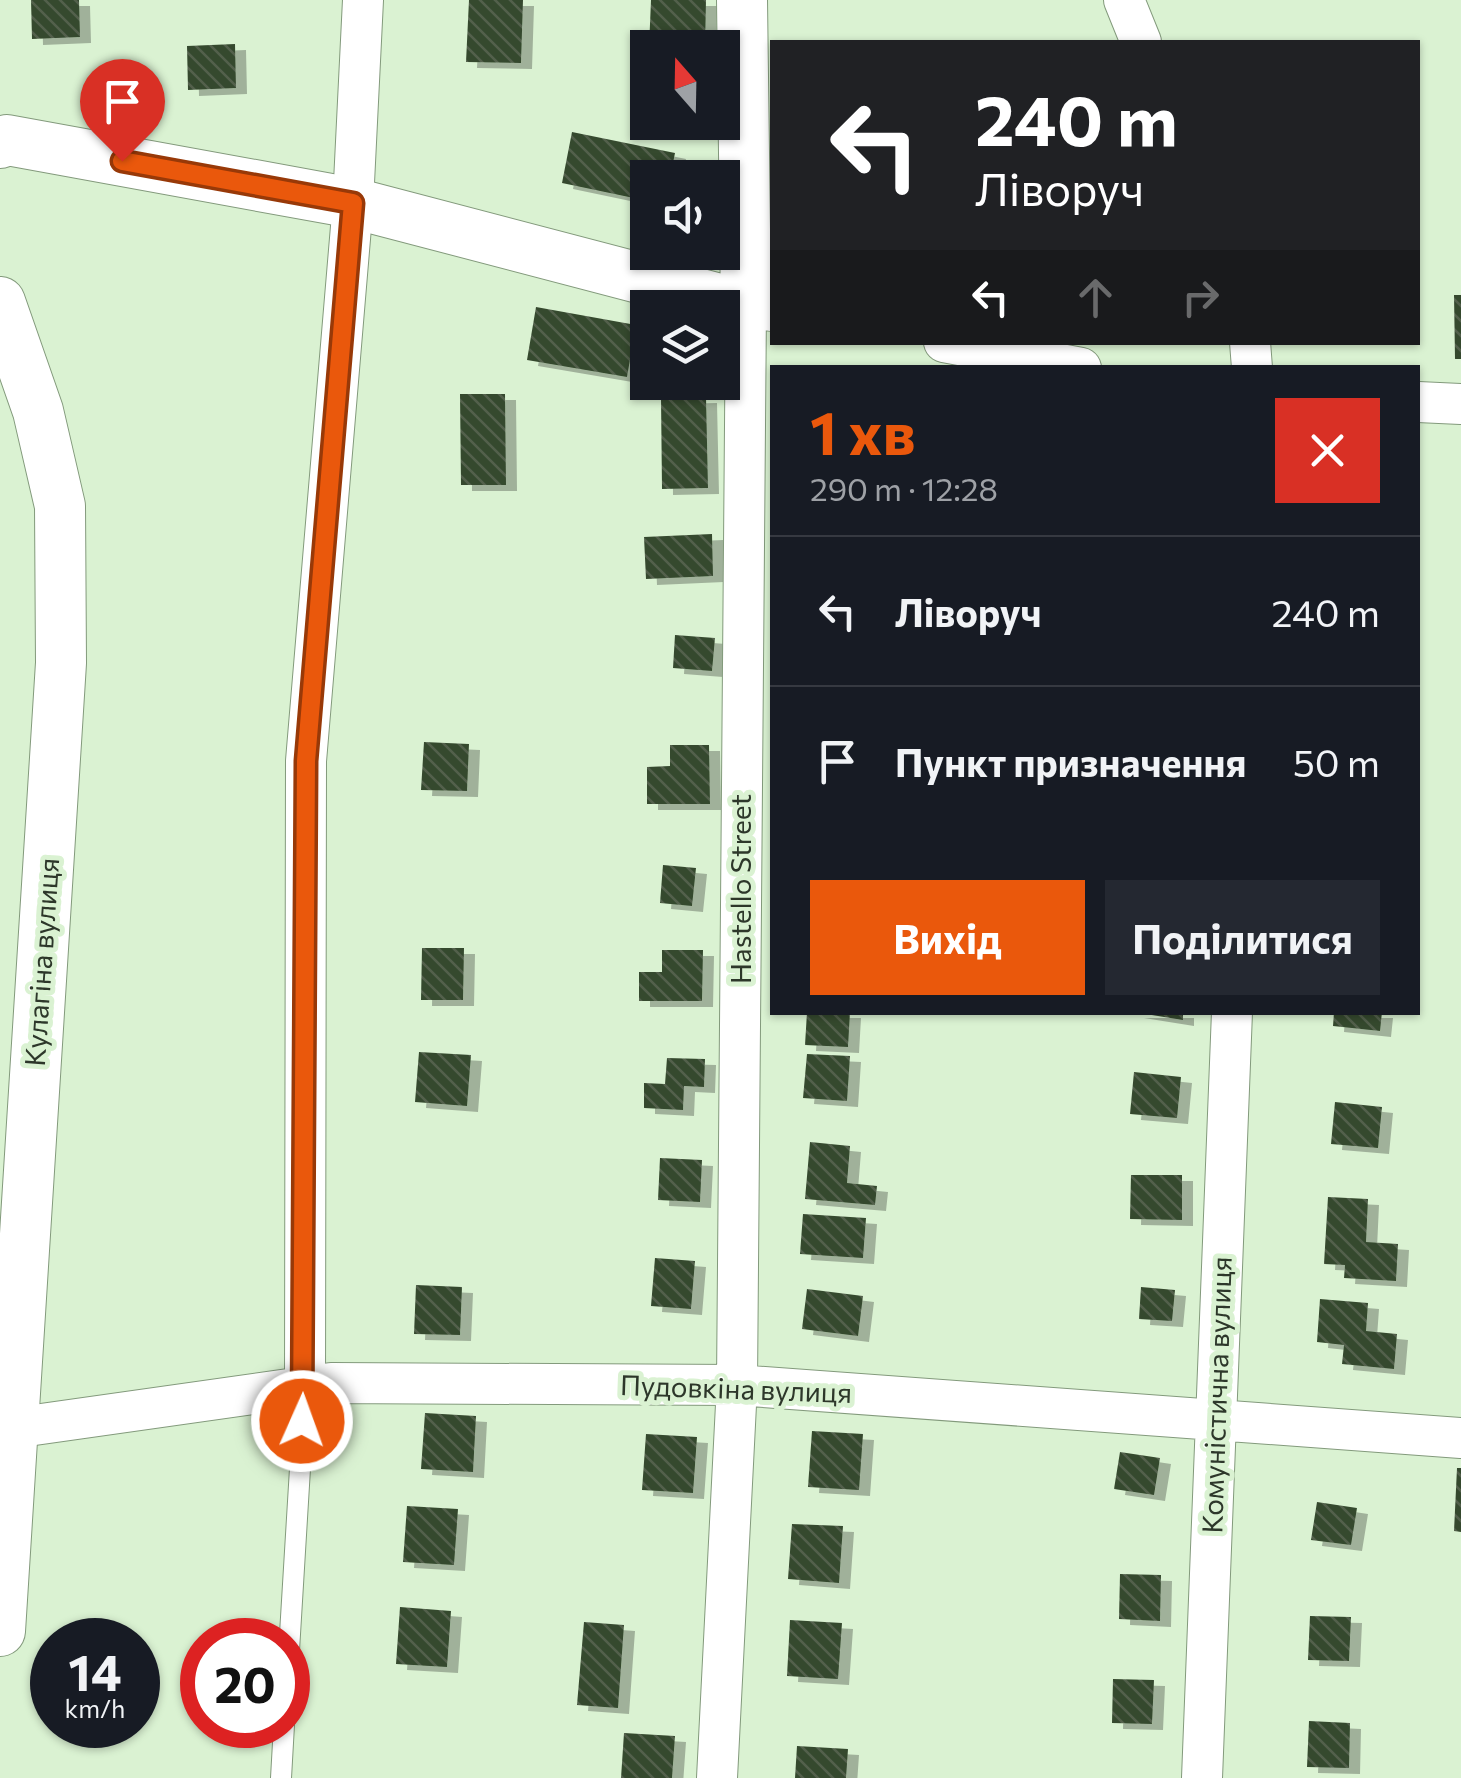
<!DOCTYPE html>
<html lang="uk">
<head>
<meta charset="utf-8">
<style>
	body { margin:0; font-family:Commissioner,sans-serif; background:#242831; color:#f1f3f6; height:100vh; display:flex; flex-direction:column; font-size:38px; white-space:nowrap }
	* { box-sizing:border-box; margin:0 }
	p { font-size:32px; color:#9ea1a6 }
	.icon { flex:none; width:55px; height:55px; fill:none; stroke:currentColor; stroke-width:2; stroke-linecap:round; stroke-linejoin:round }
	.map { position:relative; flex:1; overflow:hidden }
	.drawer { position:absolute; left:770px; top:365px; width:650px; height:650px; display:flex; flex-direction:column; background:#171b24; border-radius:0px; box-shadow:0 2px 8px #0004 }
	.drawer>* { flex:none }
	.hud { position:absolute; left:770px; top:40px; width:650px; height:305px; border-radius:0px; box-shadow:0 2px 8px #0004; background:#202124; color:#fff; overflow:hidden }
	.needle { width:65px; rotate:340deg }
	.buttons { position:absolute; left:630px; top:30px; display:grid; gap:20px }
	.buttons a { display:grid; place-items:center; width:110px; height:110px; border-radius:0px; background:#171b24; box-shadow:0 2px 8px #0004; font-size:50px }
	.speed { position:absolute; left:30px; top:1618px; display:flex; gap:20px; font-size:50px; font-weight:700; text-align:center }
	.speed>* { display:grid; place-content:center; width:130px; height:130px; border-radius:50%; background:#171b24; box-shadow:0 2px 8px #0004; line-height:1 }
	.speed small { font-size:25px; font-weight:400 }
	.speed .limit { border:15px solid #d22; background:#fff; color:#111 }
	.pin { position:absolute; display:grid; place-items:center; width:85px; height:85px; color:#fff; margin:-102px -42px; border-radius:50% 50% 50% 0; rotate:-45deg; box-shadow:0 0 10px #0007 }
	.pin .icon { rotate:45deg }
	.me { position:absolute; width:110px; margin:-55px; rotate:2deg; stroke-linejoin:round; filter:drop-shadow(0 0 8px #0008) }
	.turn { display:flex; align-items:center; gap:35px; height:210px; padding:0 40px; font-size:45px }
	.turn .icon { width:130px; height:130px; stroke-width:2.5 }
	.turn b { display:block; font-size:70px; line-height:85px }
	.lanes { display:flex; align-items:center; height:95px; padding:0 40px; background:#0003; justify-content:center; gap:50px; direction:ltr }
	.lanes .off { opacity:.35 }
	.round { display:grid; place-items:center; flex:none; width:105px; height:105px; border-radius:0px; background:#242831 }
	.summary { display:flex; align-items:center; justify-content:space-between; height:170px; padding:0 40px }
	h1 { font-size:60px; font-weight:700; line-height:75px; color:#ea580c }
	.primary-button { display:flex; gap:20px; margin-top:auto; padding:20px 40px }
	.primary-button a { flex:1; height:115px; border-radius:0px; background:#ea580c; color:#fff; font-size:40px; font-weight:700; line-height:115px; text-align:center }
	.primary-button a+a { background:#242831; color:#f1f3f6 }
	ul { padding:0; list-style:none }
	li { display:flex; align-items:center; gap:30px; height:150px; padding:0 40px; border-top:2px solid #363941 }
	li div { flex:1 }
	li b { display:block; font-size:38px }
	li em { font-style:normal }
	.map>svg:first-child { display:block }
</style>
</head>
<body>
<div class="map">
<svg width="1461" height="1778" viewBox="0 0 1461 1778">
	<defs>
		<pattern id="building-back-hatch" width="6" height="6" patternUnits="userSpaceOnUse" patternTransform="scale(2.5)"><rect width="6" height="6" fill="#36492f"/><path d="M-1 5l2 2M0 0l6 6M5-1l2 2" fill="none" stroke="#52614c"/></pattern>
		<filter id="shadow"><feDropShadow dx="11" dy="6" stdDeviation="0" flood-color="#0004"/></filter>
	</defs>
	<rect width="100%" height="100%" fill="#daf2d2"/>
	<path fill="url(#building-back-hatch)" filter="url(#shadow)" d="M31,0H79L80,37L32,39Z
		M469,0H523L521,63L466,62Z
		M651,0H706L705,48H649Z
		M235,44L236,88L188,90L187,46Z
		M572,132L675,153L670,178H648V201L562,183Z
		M1454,295H1461V359H1455Z
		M536,307L636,325L627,377L527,360Z
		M460,394H505L506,485H461Z
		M706,397L708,488L662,489L661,398Z
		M712,534L713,576L646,579L644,537Z
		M675,635L715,638L712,671L673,668Z
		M424,742L469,744L467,791L421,790Z
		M670,745H709L710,804H647V767L670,766Z
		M663,865L696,868L692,906L660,903Z
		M422,948H464L463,1000H421Z
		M662,950H703L702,1001H639V972H662Z
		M807,1012H850L848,1047L805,1045Z
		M1133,1012H1183V1020Z
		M1334,1012H1382L1380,1031L1333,1026Z
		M419,1052L471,1055L467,1106L415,1102Z
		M807,1054L850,1056L847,1101L803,1098Z
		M667,1058L705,1059L704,1087L684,1086L683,1110L644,1108V1083L665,1084Z
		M1134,1072L1181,1077L1177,1118L1130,1114Z
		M1335,1102L1382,1107L1378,1148L1331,1144Z
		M810,1142L850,1146L847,1183L877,1186L875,1205L805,1199Z
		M660,1158L702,1160L700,1202L658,1200Z
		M1131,1175H1182V1220L1130,1219Z
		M1328,1197L1368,1199L1366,1242L1398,1244L1396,1281L1344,1278L1345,1265L1324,1264Z
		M803,1214L866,1218L863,1258L800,1254Z
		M655,1258L695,1261L691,1309L651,1306Z
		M416,1285L462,1287L460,1335L414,1334Z
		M1141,1287L1175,1290L1172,1321L1139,1319Z
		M807,1289L863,1296L858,1336L802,1329Z
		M1320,1299L1368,1303L1366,1331L1397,1334L1394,1369L1342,1364L1344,1345L1317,1342Z
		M425,1413L476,1416L473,1472L421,1469Z
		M812,1431L863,1434L859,1490L808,1487Z
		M646,1434L697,1437L693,1493L642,1490Z
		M1120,1452L1160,1458L1154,1495L1114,1489Z
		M1457,1468H1461V1532L1454,1531Z
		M1317,1502L1357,1508L1351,1545L1311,1540Z
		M407,1506L458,1509L454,1565L403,1562Z
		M792,1524L843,1526L839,1583L788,1579Z
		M1120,1574L1161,1575L1160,1621L1119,1619Z
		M400,1607L451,1611L447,1667L396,1664Z
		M1310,1616L1351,1617L1349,1661L1308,1660Z
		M790,1620L842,1623L838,1679L787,1676Z
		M584,1622L624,1625L618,1708L577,1705Z
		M1113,1679L1154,1680L1152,1724L1112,1723Z
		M1309,1721L1350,1723L1349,1768L1307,1767Z
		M624,1733L675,1736L672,1778H621Z
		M797,1746L848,1749L846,1778H795Z"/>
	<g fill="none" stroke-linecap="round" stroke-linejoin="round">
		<defs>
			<path id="service" d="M288,1667L305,1386
				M281,1778L284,1725"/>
			<path id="minor" d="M1124,0L1141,42
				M944,342L1081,368
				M1250,342L1252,368
				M1418,402L1461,404
				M305,1386L306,761L353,203L363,0
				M13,1428L331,1383L737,1385L1461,1438
				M717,1778L737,1385L746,306L772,311
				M1202,1778L1232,1012"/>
			<path id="tertiary" d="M0,143L7,140L353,203L746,306L742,0
				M0,302L38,411L60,506L61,663L0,1631"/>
		</defs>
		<use href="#service" stroke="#839a7c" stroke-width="22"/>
		<use href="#minor" stroke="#839a7c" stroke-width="42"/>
		<use href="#tertiary" stroke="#839a7c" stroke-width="52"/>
		<use href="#service" stroke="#fff" stroke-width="20"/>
		<use href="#minor" stroke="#fff" stroke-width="40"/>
		<use href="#tertiary" stroke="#fff" stroke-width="50"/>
	</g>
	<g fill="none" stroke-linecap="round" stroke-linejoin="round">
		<defs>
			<path id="route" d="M122,161L353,203L306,761L302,1421"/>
		</defs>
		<use href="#route" stroke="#983908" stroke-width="25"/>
		<use href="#route" stroke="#ea580c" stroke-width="18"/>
	</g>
	<g text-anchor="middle" stroke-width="10" stroke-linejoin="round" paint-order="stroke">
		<g font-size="28" fill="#2d372a" stroke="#daf2d2">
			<text transform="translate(741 889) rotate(-90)" y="10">Hastello Street</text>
			<text transform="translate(42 962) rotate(-86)" y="10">Кулагіна вулиця</text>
			<text transform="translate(736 1389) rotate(2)" y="10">Пудовкіна вулиця</text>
			<text transform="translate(1217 1395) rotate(-88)" y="10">Комуністична вулиця</text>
		</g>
	</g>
</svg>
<div class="buttons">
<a><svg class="needle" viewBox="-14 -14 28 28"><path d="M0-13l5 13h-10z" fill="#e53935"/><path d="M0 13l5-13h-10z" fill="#9ea1a6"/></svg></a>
<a><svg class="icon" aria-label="sound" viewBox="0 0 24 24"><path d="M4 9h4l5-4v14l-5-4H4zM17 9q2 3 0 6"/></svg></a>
<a><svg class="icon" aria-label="layers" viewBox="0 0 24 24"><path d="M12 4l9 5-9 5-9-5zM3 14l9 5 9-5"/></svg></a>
</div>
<div class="speed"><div>14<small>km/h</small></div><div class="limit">20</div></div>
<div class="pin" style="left:122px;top:161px;background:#d93025"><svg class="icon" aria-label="arrive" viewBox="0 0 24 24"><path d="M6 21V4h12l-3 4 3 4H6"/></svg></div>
<svg class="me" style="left:302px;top:1421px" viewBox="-20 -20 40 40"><circle r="17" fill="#ea580c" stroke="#fff" stroke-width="3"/><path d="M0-11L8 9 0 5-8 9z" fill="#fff"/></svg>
<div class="hud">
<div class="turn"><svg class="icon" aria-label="left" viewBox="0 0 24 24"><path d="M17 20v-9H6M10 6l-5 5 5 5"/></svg><div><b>240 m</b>Ліворуч</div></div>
<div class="lanes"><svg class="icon" aria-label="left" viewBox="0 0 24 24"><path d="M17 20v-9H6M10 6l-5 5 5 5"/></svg><svg class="icon off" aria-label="ahead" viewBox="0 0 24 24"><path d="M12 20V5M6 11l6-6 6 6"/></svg><svg class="icon off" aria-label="right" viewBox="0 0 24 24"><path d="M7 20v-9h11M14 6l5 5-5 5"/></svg></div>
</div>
<section class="drawer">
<div class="summary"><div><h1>1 хв</h1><p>290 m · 12:28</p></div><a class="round" style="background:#d93025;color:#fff"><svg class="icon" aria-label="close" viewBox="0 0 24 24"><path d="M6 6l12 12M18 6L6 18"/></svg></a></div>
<ul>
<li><svg class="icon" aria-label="left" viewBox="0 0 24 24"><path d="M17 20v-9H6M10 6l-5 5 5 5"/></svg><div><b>Ліворуч</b></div><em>240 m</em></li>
<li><svg class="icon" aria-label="arrive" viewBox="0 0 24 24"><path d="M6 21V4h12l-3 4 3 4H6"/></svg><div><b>Пункт призначення</b></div><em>50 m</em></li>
</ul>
<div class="primary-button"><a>Вихід</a><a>Поділитися</a></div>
</section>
</div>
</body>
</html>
